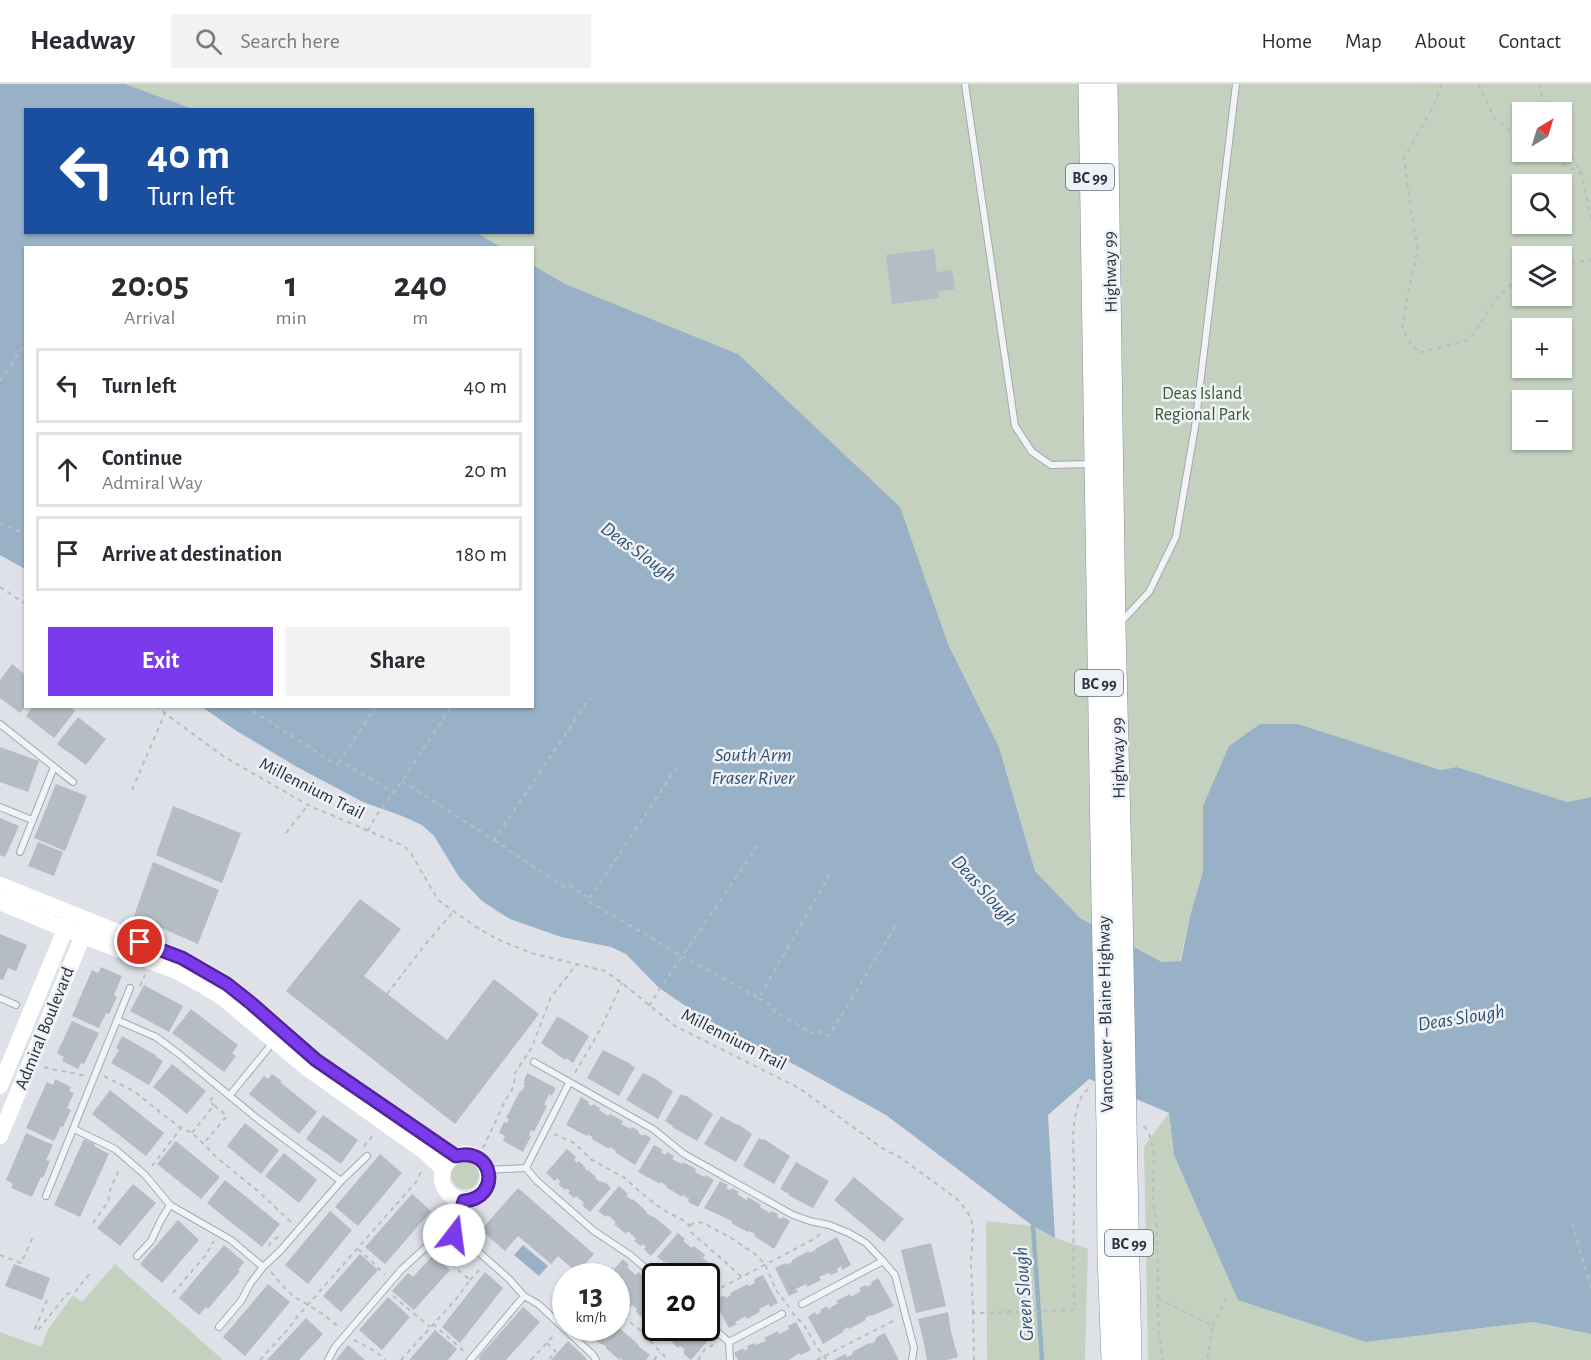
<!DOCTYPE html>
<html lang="en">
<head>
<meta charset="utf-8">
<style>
	body { margin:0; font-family:"Alegreya Sans",sans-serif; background:#f2f2f3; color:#2b2b33; height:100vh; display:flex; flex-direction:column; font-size:22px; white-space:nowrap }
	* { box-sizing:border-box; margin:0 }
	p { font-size:20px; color:#7c7c81 }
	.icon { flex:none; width:33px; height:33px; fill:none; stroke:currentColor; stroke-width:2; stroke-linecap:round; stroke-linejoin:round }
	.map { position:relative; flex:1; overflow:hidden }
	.side { position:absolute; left:24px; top:162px; width:510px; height:462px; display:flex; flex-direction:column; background:#fff; border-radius:0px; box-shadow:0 2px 4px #0004 }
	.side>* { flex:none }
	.banner { position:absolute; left:24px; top:24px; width:510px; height:126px; border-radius:0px; box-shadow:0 2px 4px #0004; background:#1a4fa0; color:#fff; overflow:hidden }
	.needle { width:39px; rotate:38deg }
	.tools { position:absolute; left:1512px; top:18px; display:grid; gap:12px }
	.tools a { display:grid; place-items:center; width:60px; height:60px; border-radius:0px; background:#fff; box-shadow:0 2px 4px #0004; font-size:30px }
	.speed { position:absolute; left:552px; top:1179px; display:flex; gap:12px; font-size:30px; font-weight:700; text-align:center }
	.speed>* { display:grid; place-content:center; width:78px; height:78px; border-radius:50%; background:#fff; box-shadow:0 2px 4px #0004; line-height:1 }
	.speed small { font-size:15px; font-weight:400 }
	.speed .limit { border:3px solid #111; border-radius:9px; background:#fff; color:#111 }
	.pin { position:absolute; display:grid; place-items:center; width:51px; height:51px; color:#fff; margin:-26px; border:3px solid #fff; border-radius:50%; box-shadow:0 2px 6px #0007 }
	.me { position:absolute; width:66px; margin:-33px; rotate:15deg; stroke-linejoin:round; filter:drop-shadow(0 0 4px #0008) }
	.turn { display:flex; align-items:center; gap:21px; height:126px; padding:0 24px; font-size:27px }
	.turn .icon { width:78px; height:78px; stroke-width:2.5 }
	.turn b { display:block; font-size:42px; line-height:51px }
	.eta { display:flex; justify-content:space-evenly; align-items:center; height:102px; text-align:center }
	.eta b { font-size:36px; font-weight:700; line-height:42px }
	.action { display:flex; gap:12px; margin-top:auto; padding:12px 24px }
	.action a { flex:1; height:69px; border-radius:0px; background:#7c3aed; color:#fff; font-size:24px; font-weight:700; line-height:69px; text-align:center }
	.action a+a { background:#f2f2f3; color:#2b2b33 }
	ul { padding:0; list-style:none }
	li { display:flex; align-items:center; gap:18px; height:75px; margin:0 12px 9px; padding:0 12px; border:3px solid #e1e1e2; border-radius:0px }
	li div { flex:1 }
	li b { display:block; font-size:22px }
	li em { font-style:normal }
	header { display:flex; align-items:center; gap:36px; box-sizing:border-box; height:84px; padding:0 30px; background:#fff; border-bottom:2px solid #e1e1e2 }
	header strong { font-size:28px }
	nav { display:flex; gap:33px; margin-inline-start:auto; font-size:21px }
	.search { width:420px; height:54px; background:#f2f2f3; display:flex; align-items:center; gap:15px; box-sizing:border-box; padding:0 21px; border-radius:0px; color:#7c7c81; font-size:22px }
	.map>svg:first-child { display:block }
</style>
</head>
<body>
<header>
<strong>Headway</strong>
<div class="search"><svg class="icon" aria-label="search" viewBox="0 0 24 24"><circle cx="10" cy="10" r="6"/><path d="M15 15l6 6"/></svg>Search here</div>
<nav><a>Home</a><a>Map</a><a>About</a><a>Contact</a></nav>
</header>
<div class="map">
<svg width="1591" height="1276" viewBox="0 0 1591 1276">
	<rect width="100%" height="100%" fill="#dee2e8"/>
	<path fill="#c5d1bf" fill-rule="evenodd" d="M125,0H1591V713L1567,718L1458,683L1203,722V787L1190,832L1180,877L1162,878L1080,834L1035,787L999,663L948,560L738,270L565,200L533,181L532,164L501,163L475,149L532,148V26L193,25ZM1522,28H1562V68H1522ZM1522,100H1562V140H1522ZM1522,172H1562V212H1522ZM1522,244H1562V284H1522ZM1522,316H1562V356H1522Z
		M1169,1029L1174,1071L1366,1258L1533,1238L1591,1250V1276H1148L1144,1063Z
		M451 1091a14 14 0 1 1 28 0a14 14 0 1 1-28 0Z
		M986,1137L1033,1142L1055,1154L1088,1165L1085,1276H987Z
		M115,1180L223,1276H0V1248L41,1263L49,1244L73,1211L82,1218Z"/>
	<path fill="#99b1c7" d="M0,0H125L193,25L26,26V148H475L501,163L26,164L25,485L0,471Z
		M533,181L565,200L738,270L900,423L948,560L999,663L1035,787L1080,834L1162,878L1181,877L1190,832L1203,787V722L1229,662L1260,640H1298L1440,686L1457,683L1567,718L1591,713V1250L1533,1238L1366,1258L1238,1216L1174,1071L1169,1029L1089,995L1048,1031L1055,1154L1033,1142L886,1031L799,983L700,932L658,903L626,870L611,863L561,853L510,835L494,825L482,817L459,793L434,752L422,741L402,732L363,718L297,683L235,646L202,623L532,622Z
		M523,1161L548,1182L539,1192L514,1171Z"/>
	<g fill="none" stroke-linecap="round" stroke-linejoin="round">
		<path stroke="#99b1c7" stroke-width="4.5" d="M1033,1142L1042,1276"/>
	</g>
	<path fill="#b6bcc4" d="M934,165L937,188L952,186L955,205L938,207L939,214L892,220L886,171Z
		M12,580L26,591V622L20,629L0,614V596Z
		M33,622H69L75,627L54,654L26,632Z
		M78,633L106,655L86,681L57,660Z
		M0,663L39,677L28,708L0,698Z
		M56,700L87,712L65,767L34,754Z
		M173,722L241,749L222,799L156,771Z
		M0,734L19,742L5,773L0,771Z
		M38,758L63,768L54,792L28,782Z
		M153,778L219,806L198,860L134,832Z
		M360,815L401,845L364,892L447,956L494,895L539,930L455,1040L286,907Z
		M0,850L27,861L16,887L8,884L3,896L0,895Z
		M101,883L122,892L114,911L117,913L109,930L106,929L99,944L72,932L92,886L98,889Z
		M144,901L183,922L169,948L130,927Z
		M191,925L238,961L232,969L236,972L224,988L172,949Z
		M557,933L561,934L589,952L573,979L566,974L565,976L541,959Z
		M72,937L99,949L84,980L81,979L78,985L62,977L64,973L57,969Z
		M122,952L157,972L156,973L163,977L149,1001L111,979L119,966L116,964Z
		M603,966L631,980L630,981L635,983L619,1012L587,994Z
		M172,980L206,1007L187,1030L153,1003Z
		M527,989L556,1004L552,1012L549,1010L544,1021L547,1022L534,1048L531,1046L529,1051L531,1052L523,1068L503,1057L505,1052L499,1049L504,1038L507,1039L509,1035L506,1034L520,1007H522L525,1001H523L525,998L524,997Z
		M643,989L658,996L657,997L673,1007L658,1035L626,1016Z
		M272,990L282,997L280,998L317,1028L299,1050L249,1010L264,992L268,995Z
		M55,995L71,1003L69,1007L74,1009L67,1024L71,1026L63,1043L61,1042L54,1057L26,1044L47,998L53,1001Z
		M110,1006L164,1049L146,1072L92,1030Z
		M681,1010L684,1012L685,1011L713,1030L697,1057L672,1043L673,1042L665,1037Z
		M581,1013L589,1018L588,1020L592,1022L593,1020L600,1024L599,1026L608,1032L610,1030L623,1037L621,1040L631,1045L632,1043L639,1047L638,1049L643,1052L644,1050L651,1054L635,1081L615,1068L616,1067L610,1063L609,1065L592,1055L593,1054L588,1050L587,1052L566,1041Z
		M323,1031L358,1056L341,1080L306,1055Z
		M721,1032L737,1041L738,1040L752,1050L736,1078L704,1060Z
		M245,1039L279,1066L261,1090L227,1062Z
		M26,1049L53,1061L46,1076L50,1077L43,1094L41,1093L32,1113L11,1104L13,1100L6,1096Z
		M759,1054L763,1056L764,1055L790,1072L774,1100L743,1082Z
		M84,1055L95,1060L94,1062L109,1070L80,1133L54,1121Z
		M176,1057L220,1093L201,1115L157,1080Z
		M654,1061L663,1066L661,1068L665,1071L667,1068L674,1072L672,1075L682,1080L683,1078L696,1085L695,1088L704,1093L706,1091L714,1096L698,1123L690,1119L688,1117L689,1115L683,1111L682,1113L666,1103L667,1102L661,1098L660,1100L638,1088Z
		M567,1065L576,1073L574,1076L577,1079L579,1077L586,1084L585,1085L587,1087L588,1086L596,1093L595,1094L600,1098L601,1097L604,1099L605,1098L611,1104L590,1128L582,1121L584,1119L576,1112L574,1114L568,1109L570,1107L566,1104L565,1106L558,1100L561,1098L557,1094L555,1097L546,1089Z
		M284,1069L317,1096L299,1119L265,1092Z
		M380,1070L402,1089L358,1142L335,1123Z
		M796,1078L829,1097L813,1124L788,1111L789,1110L780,1105Z
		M854,1093L904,1135L884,1158L834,1116Z
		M225,1096L280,1140L262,1163L207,1119Z
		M720,1097L728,1101L726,1104L731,1106L732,1104L739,1108L737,1110L747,1116L748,1113L761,1121L760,1123L770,1129L771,1127L778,1130L777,1133L781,1135L783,1133L790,1137L774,1165L754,1152L755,1150L749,1147L748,1148L731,1139L732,1137L704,1124Z
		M133,1100L156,1119L120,1162L97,1144Z
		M619,1102L626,1108L628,1111L626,1112L632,1116L633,1115L647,1128L646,1129L652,1133L653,1132L672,1148L651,1172L644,1165L646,1163L643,1160L641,1162L634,1157L636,1155L628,1147L626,1150L614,1140L616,1138L608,1131L606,1133L598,1127Z
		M518,1104L594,1170L577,1189L558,1172L551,1180L518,1152L505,1167L481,1146Z
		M412,1110L431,1127L385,1180L365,1163Z
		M330,1127L352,1146L308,1200L285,1181Z
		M178,1136L199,1156L162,1199L140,1180Z
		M678,1149L685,1155L683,1157L692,1164L694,1162L705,1171L703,1174L712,1181L713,1179L720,1185L706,1201V1192H682L672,1184L673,1182L668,1178L667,1179L664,1178L657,1173Z
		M837,1153L851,1181L842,1186L841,1182L837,1185L838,1188L831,1191L829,1189L819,1193L821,1196L807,1203L806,1200L796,1205L798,1208L789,1212L775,1184L785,1179L786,1181L792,1178V1176L809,1167V1169L816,1166L815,1165Z
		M931,1159L946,1222L916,1229L901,1166Z
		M224,1161L244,1178L238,1186L240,1187L208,1225L206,1223L199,1231L179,1214Z
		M360,1170L378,1186L341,1228L323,1212Z
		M433,1171L450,1186L414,1226L392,1207L408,1189L413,1193Z
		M623,1175L629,1181L627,1183L636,1191L638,1188L649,1198L647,1200L656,1207V1222L644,1235L638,1230L636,1227L637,1225L632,1221L631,1223L616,1211V1192H608Z
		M14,1180L50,1194L42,1216L5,1202Z
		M485,1188L503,1204L460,1259L442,1243Z
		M763,1191L778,1219L770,1223L769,1220L759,1225L760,1228L747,1235L746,1232L735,1238L737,1240L729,1244L714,1216L722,1212H725L726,1214L731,1211L730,1209L748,1200L749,1202L755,1199L754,1197L756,1194Z
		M878,1194L894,1222L872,1232L871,1231L865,1234L866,1236L849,1245L848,1243L843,1246V1248L823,1260L808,1233L815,1228L817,1231L821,1228L820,1226L827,1222L828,1225L838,1219L836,1217L850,1210L851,1213L861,1207L859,1204L866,1201L867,1203L872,1200L871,1198Z
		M268,1200L290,1218L245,1272L223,1253Z
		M388,1213L410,1233L382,1266L359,1246Z
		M523,1223L540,1238L506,1276H480L478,1274Z
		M948,1228L951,1248L958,1273L947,1276H927L923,1255L918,1235Z
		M656,1233V1244H698L703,1248L705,1246L712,1252L691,1276L685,1271L683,1268L685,1266L680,1262L678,1264L664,1251L665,1250L660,1245L659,1247L656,1244V1246L649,1240Z
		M306,1234L323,1250L299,1276H267Z
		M796,1238L811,1266L803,1270L800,1271L799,1269L789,1276H738L734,1269L743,1264L744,1267L748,1265L747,1262L754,1259L756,1261L766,1257L764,1254L778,1247L779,1250L789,1245L788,1242Z
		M618,1243L639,1261L638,1262L650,1271L646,1276H622L620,1274L619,1276L606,1264V1262L599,1259L585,1247L586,1246L583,1244Z
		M435,1246L457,1265L448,1276H409Z
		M885,1249L899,1276H834L843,1271L846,1270L847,1273L853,1270L852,1268L869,1259L870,1260L876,1257L875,1256L877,1253Z
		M568,1257L587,1275L586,1276H551Z
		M348,1261L365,1276H336Z"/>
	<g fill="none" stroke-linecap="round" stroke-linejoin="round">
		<defs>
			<path id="lane" d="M965,0L1015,342L1032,368L1051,381L1091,380
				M1120,539L1149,508L1176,453L1195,343L1236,0
				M0,640L73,698
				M0,723L32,736
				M20,768L54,683
				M0,914L16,921
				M117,936L156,953L179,970L259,1036L341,1097
				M534,978L653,1045L684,1070L793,1131L810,1137L829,1141L849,1149L866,1159L883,1177
				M230,1011L274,957
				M74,1045L115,1065L145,1091L170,1121L231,1156L263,1183
				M526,1084L537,1097L594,1147L630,1171L656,1193
				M488,1086L526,1084L569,999
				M46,1112L130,904
				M454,1151L464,1117
				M137,1172L151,1157L161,1136L170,1121
				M802,1220L883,1177L895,1191L914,1264L912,1276
				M706,1238L729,1258L730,1276
				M219,1243L241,1217L250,1200L263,1183L280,1167L341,1097L367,1072
				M729,1258L782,1230
				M328,1276L335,1263L401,1186L434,1156L443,1152L454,1151L464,1155L472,1162L509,1195L524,1212L538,1220L593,1271L596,1276
				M470,1276L524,1212"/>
			<path id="highway" d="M1089,0L1102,818
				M1107,0L1115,544L1122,822
				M1107,1042L1108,1170L1112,1276
				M1126,1042L1131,1276"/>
		</defs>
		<use href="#lane" stroke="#a4a9b2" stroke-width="8"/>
		<use href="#highway" stroke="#86909e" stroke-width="22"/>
		<path stroke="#b9bdc2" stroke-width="2" stroke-dasharray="4.5 4.5" stroke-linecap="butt" d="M1442,0L1433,23L1404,74L1410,120L1418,166L1409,204L1402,245L1418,269L1469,256L1494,218L1522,189
			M1478,0L1495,35L1522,56
			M1540,0L1539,4L1548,28
			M1562,56L1582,90L1591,137
			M1538,68L1582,90
			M1562,180L1591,176
			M0,297L26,259
			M0,439L6,443H12L26,452
			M0,503L26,520
			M155,622L223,672L308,721L404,762L412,771L438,816L476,843L497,855L531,869L605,887L622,899L675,942L799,1004L882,1064L901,1074L957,1115L967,1127L971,1135L973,1145L971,1179L973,1229
			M245,622L337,681L340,677
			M376,622L340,677L394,708
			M677,683L588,817L682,872L759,914L830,790
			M402,697L494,756L590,614
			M132,706L165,629
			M368,747L376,732L402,697L452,622
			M286,749L308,721
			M494,756L564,803L569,801L589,814
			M140,902L145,891
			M387,910L424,862L453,828
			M759,914L772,922L775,928L812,949L816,946L829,952L896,841
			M649,922L659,906L761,757
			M44,983C57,987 71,988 85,992
			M575,989L600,946L622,899
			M104,992L134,1007L161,1029L181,1044L192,1049L204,1060L215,1072L259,1108L292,1139
			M213,1013L209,1018L214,1021
			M1144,1042C1159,1062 1152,1086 1153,1109C1153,1123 1157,1137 1157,1151C1159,1192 1155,1235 1163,1276
			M192,1049L214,1021L227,1032L204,1059
			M554,1050L574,1059L592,1076L625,1094L640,1108L663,1126L683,1136L689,1141L691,1148L742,1193
			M364,1063C366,1058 370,1056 373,1051
			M483,1064L505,1017L514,1002L515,989L532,963L551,913L577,880
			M152,1082L181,1044
			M93,1139L108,1118L111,1103L120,1084
			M1572,1139L1591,1204
			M690,1141L696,1138L703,1139L731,1154L755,1170L765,1180L776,1206L789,1223
			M269,1162L270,1159L279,1152
			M358,1165L378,1183V1184L385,1191
			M0,1171L21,1179L33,1153
			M271,1188L280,1199L293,1212L323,1230L340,1244
			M605,1192L613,1184
			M470,1196L482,1183
			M173,1209L205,1172L214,1157
			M393,1212L430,1243
			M706,1213L713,1208L816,1154L821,1149
			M1158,1215L1213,1242L1207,1276
			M47,1216L35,1245L37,1247L67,1210L76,1207L90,1189
			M616,1227L641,1247L668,1276
			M792,1228L806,1244L816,1262L827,1276
			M433,1240L465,1268
			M1213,1242L1228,1210
			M641,1247L656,1231
			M354,1256C365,1262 376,1266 385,1276
			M547,1259L556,1268L548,1276
			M260,1276L290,1243L297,1233L416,1098L422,1086
			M401,1276L457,1214L470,1196L450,1179L462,1165
			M531,1276L555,1250
			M654,1276L660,1268
			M698,1276L705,1265L715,1260
			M817,1276L897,1235
			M974,1276L973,1229L1075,1226C1072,1184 1074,1143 1074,1102C1075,1079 1071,1055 1075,1033C1077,1023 1080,1010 1089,1005"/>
		<use href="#lane" stroke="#f1f3f6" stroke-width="6"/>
		<path stroke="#fff" stroke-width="16" d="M0,801L182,874L227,900L252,920L316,976L456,1072
			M0,818L65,845L176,887L202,901L223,914L307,984L425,1068L443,1085
			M0,1002L69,836
			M0,1052L87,842
			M442 1093a23 23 0 1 1 46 0a23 23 0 1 1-46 0Z"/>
		<use href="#highway" stroke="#fff" stroke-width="21"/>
		<defs>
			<path id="highway-bridge" d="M1102,818L1107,1042
				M1122,822L1126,1042"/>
		</defs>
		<use href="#highway-bridge" stroke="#86909e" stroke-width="22" stroke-linecap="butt"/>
		<use href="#highway-bridge" stroke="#fff" stroke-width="21"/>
	</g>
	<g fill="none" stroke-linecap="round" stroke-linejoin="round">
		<defs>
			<path id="route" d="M140,858L182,874L227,900L252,920L316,976L456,1072C494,1062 502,1114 464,1117L454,1151"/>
		</defs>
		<use href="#route" stroke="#51269a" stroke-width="15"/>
		<use href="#route" stroke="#7c3aed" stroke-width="10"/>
	</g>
	<g text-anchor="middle" stroke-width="5" stroke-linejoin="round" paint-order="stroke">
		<g fill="#eef1f5" stroke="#636b75" stroke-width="1.5">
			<rect x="1066" y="80" width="48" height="26" rx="4.5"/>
			<rect x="1075" y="586" width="48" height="26" rx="4.5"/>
			<rect x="1105" y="1146" width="48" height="26" rx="4.5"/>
		</g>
		<g font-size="16" font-weight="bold" fill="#28313e">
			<text x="1090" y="99">BC 99</text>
			<text x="1099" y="605">BC 99</text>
			<text x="1129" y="1165">BC 99</text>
		</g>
		<g font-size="18" fill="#28313e" stroke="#eef1f5">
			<text transform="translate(1110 188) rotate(-91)" y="6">Highway 99</text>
			<text transform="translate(1118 674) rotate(-91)" y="6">Highway 99</text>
			<text transform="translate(312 704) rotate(27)" y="6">Millennium Trail</text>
			<text transform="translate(1105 930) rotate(-91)" y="6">Vancouver – Blaine Highway</text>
			<text transform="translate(44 944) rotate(-68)" y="6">Admiral Boulevard</text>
			<text transform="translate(734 955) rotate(27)" y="6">Millennium Trail</text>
		</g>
		<g font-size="18" fill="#3d5a35" stroke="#eef1f5">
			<text x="1202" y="315">Deas Island<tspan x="1202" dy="21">Regional Park</tspan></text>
		</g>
		<g font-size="20" font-style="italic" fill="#325172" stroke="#eef1f5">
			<text transform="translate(639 467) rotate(36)" y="7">Deas Slough</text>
			<text x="753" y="677">South Arm<tspan x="753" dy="23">Fraser River</tspan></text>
			<text transform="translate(985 806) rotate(48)" y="7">Deas Slough</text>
			<text transform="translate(1461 933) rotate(-9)" y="7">Deas Slough</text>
			<text transform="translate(1023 1210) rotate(-94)" y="7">Green Slough</text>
		</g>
	</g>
</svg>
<div class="tools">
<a><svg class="needle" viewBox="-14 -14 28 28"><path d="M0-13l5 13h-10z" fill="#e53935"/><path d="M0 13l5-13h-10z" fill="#7c7c81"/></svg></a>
<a><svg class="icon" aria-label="search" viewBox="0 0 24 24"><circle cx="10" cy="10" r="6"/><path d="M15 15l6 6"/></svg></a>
<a><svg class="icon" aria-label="layers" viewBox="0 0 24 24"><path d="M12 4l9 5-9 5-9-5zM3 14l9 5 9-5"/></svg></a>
<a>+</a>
<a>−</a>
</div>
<div class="speed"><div>13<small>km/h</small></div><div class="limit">20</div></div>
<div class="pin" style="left:140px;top:858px;background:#d93025"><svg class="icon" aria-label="arrive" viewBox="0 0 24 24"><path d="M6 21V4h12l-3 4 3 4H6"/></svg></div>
<svg class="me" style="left:454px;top:1151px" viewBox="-20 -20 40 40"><circle r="19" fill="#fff"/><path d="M0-13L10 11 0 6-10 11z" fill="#7c3aed"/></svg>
<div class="banner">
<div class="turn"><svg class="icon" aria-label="left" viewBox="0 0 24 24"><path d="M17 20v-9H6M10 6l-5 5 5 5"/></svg><div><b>40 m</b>Turn left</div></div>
</div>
<section class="side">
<div class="eta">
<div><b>20:05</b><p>Arrival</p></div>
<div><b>1</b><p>min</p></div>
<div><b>240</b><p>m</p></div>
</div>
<ul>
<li><svg class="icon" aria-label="left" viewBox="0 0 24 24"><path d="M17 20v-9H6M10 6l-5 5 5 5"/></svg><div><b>Turn left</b></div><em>40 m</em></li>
<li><svg class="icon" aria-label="ahead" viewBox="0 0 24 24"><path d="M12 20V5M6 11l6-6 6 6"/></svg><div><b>Continue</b><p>Admiral Way</p></div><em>20 m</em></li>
<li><svg class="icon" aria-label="arrive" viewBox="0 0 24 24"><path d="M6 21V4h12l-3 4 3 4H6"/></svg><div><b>Arrive at destination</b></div><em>180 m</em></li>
</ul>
<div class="action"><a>Exit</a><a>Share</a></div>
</section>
</div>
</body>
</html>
